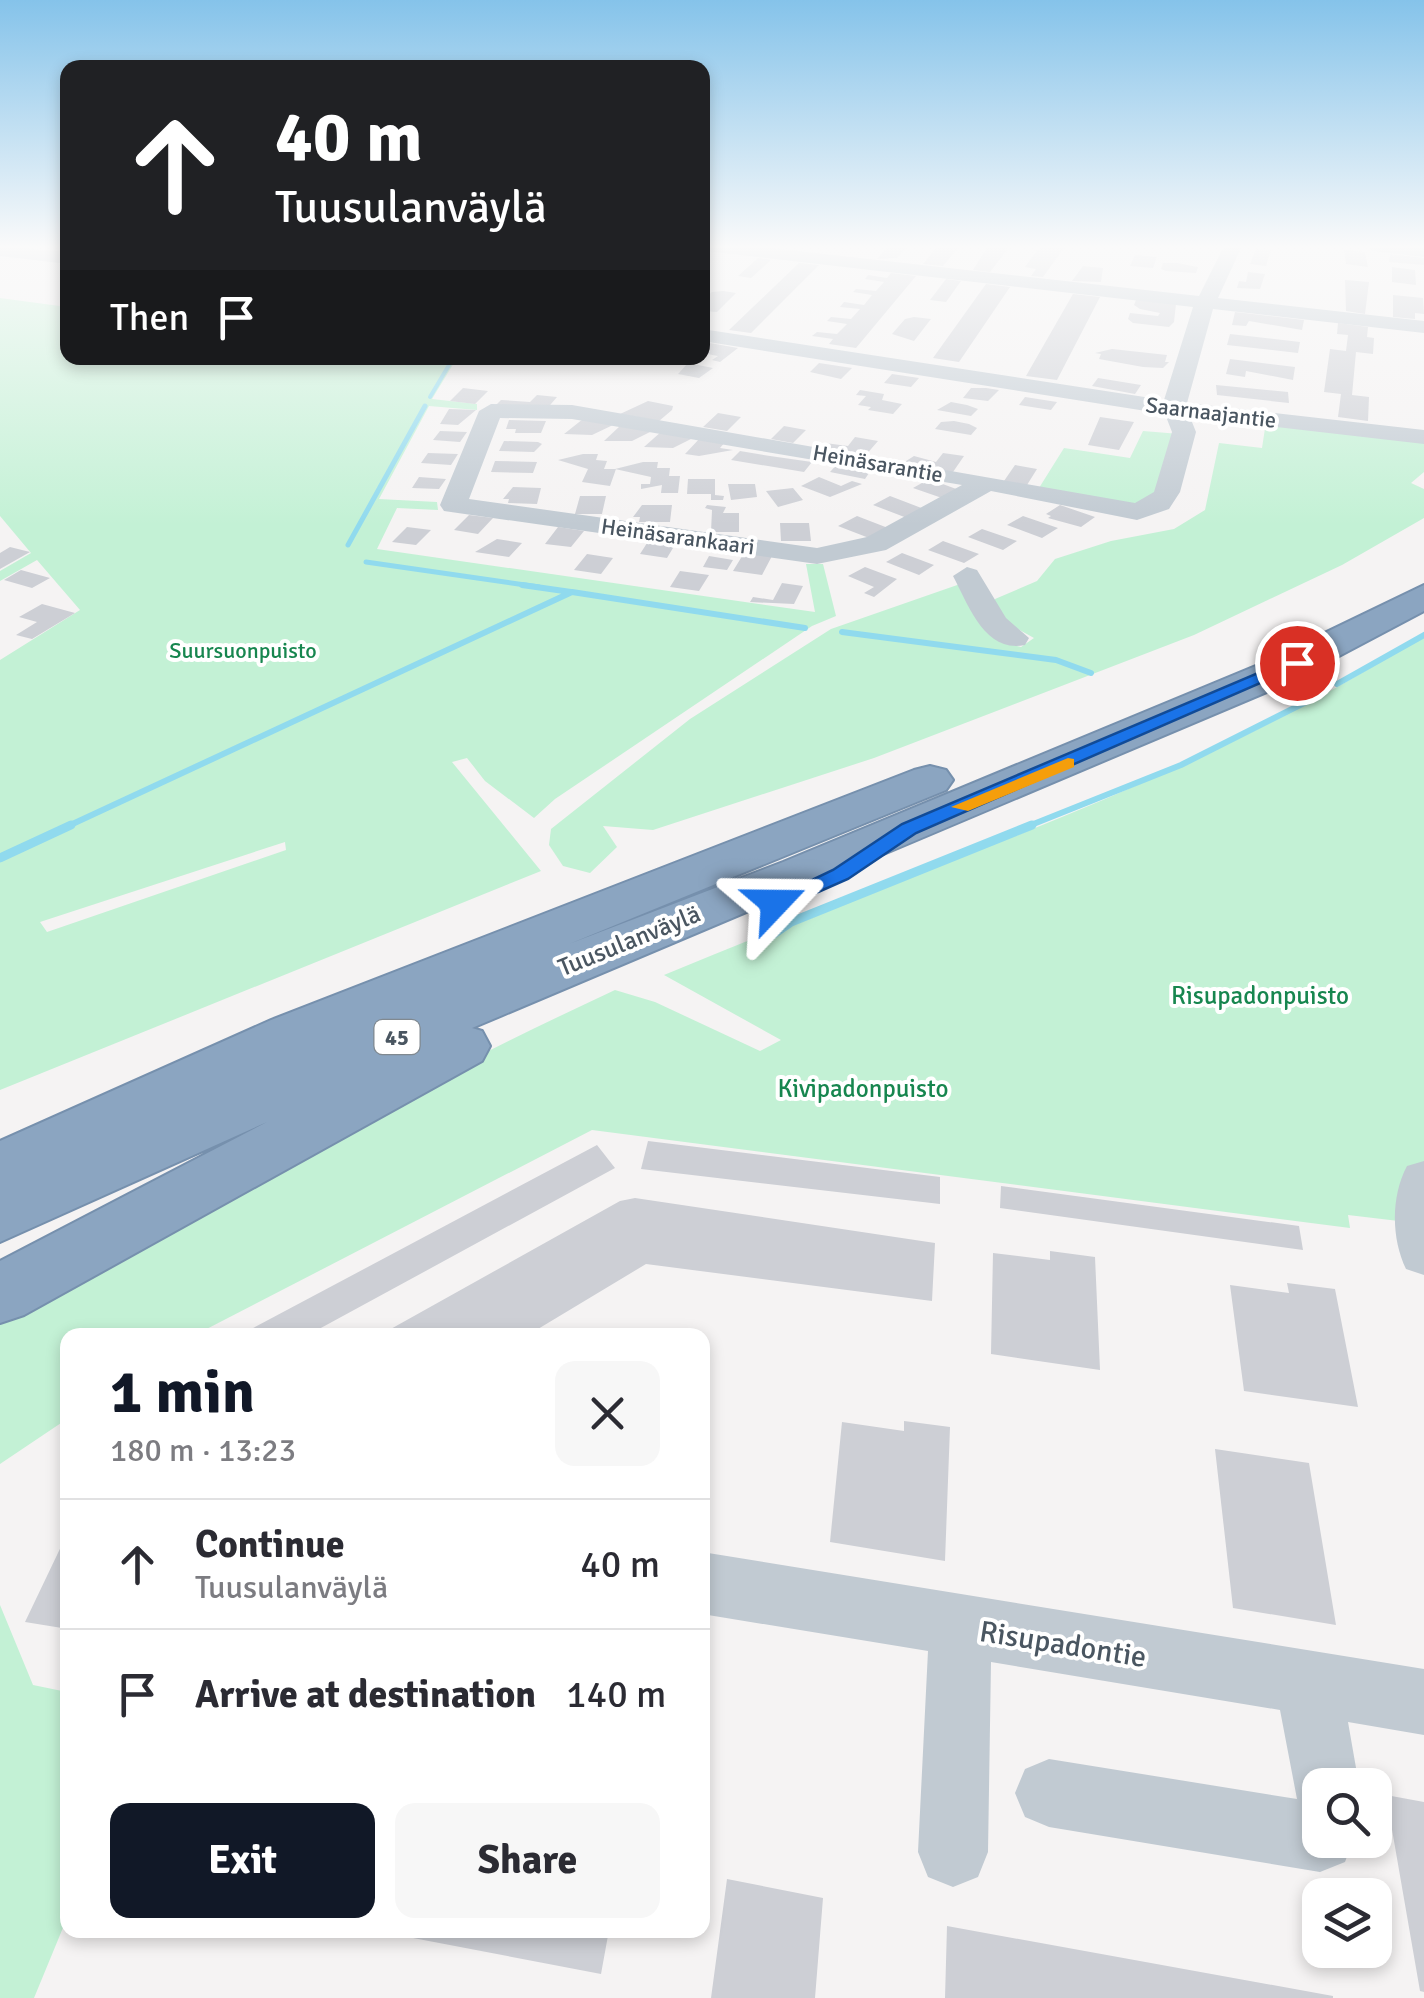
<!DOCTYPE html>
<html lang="en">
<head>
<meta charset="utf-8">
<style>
	body { margin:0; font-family:Signika,sans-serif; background:#f7f7f7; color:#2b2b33; height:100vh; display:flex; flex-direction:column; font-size:38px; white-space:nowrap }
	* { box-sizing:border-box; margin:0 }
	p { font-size:32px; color:#7c7c81 }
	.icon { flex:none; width:55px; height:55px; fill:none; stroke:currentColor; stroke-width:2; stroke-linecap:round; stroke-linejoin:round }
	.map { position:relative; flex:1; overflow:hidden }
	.details { position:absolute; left:60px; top:1328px; width:650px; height:610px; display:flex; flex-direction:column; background:#fff; border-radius:20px; box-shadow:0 5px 15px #0003 }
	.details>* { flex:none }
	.banner { position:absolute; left:60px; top:60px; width:650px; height:305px; border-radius:20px; box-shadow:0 5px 15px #0003; background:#202124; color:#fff; overflow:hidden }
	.buttons { position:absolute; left:1302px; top:1768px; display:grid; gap:20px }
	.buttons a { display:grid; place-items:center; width:90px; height:90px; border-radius:20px; background:#fff; box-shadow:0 5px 15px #0003; font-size:50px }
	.pin { position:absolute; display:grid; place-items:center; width:85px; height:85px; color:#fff; margin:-42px; border:5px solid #fff; border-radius:50%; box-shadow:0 2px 10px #0007 }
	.me { position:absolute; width:110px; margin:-55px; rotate:67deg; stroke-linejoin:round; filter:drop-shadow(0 0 8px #0008) }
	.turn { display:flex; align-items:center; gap:35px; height:210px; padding:0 50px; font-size:45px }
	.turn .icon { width:130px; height:130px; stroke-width:2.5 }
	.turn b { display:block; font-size:70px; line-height:85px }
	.then { display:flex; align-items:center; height:95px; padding:0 50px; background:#0003; gap:20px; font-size:38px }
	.round { display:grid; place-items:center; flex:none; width:105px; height:105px; border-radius:20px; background:#f7f7f7 }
	.headline { display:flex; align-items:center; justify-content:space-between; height:170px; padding:0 50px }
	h1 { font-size:60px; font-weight:700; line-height:75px; color:#111827 }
	.button { display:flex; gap:20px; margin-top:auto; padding:20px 50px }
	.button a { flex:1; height:115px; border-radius:20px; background:#111827; color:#fff; font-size:40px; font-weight:700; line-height:115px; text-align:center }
	.button a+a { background:#f7f7f7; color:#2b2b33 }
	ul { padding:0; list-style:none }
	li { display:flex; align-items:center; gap:30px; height:130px; padding:0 50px; border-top:2px solid #e1e1e2 }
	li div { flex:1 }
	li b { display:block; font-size:38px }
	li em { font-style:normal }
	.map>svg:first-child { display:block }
</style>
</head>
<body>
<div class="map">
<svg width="1424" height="1998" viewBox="0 0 1424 1998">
	<rect width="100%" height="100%" fill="#f5f3f3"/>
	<path fill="#c3f1d5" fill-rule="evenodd" d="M0,298L67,307L68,358H457L432,399L477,404V410L429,406L379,499L437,502L438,510L397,508L377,549L815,612L806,564H823L836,616L812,626L555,799L534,818L485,781L467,758L452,762L541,871L0,1090V660L80,610L37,560L0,581V571L31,553L0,516ZM285,842L286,850L47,932L40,922Z
		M1266,422L1424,441V472L1411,483L1424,489V518L1342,565L1194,635L874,758L653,830L603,826L617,847L590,873L563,866L549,845L551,829L690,719L831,629L963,583L1000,642L1021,647L1034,638L993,615L995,599L1037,581L1055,559L1111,541L1174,529L1205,510L1219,443L1262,448Z
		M1143,431L1180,434L1152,500L1132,507L1039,488L1064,448L1130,458Z
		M1424,635V1224L1348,1215L1350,1228L592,1130L195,1335H68L67,1419L0,1464V1325C200,1202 402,1089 615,990L655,1002L760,1051L781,1040L664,975C920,867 1189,786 1424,635Z
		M0,1605L33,1685L67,1692V1918L34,1998H0Z"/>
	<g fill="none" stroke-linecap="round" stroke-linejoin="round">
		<path stroke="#90daee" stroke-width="4" d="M430,397L452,360"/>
		<path stroke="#90daee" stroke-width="5" d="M348,545L425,406
			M366,562L539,587"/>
		<path stroke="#90daee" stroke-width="6" d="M522,585L571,592
			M842,632L1056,660L1091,673
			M1337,684L1424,635
			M66,827L572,592L805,628
			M1026,827L1181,765L1322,694"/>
		<path stroke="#90daee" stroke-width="9" d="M0,858L71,825
			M759,944L791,922L1032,825"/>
	</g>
	<path fill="#cdcfd5" d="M889,246H908L897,258L877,259Z
		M938,246H960L943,266L923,264Z
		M988,246H1010L990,272L973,270Z
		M1040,246L1064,248L1043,277L1031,276L1036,269L1025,267Z
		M1256,249L1271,250L1266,266L1250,264Z
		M1344,250L1365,252L1368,267L1346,264Z
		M1390,254L1424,258V265L1389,262Z
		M1135,255L1157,257L1153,268L1130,266Z
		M758,258L771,260L751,278L738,276Z
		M799,263L819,265L751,333L729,330Z
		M1163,263H1177L1198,267L1196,273L1166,271L1161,269Z
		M1083,266L1103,268L1101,282L1072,281Z
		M1392,267L1415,270L1416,285L1392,282Z
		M1248,272L1265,274L1260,289L1237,288L1239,281L1246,282Z
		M891,273L916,276L856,348L829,344L833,339L812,336L817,332L837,334L847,324L827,321L831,317L851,319L860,309L840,307L844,302L864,305L872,295L853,292L856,289L876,291L884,282L865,279L868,275L887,278Z
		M946,279L961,281L946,302L930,300Z
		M1345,280L1369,282L1365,314L1346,311Z
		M986,284L1010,287L959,362L933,358Z
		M723,291L736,293L717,312L702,311V300L712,292Z
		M1073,294L1100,297L1057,380L1026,376Z
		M1393,295L1423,298L1424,314L1415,313V319L1393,317Z
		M1136,300L1176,304L1174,322L1169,327L1133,323L1128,319L1130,313L1158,316L1160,313L1140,309L1134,305Z
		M1235,312L1304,320L1302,330L1249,321L1246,326L1232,325Z
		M914,317L931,319L914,341L892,334L905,319Z
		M1338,323L1368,327L1367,337L1374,338L1373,354L1356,352L1352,395L1369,397L1368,421L1338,417L1341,394L1324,392L1330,349L1346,351L1348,335L1337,334Z
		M1230,334L1300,342L1298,353L1227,345Z
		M702,343L704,342L738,348L720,362L712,360L718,356L702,353Z
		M1112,349L1167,355L1165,362H1169L1163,368L1143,367L1099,359L1101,354L1095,353Z
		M1230,359L1295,367L1293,380L1246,371L1245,377L1226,374Z
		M688,363L713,368L699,378L678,374Z
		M819,363L852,368L841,379L810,372Z
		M892,374L919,378L911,387L884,383Z
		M1098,378L1141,385L1135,394L1092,386Z
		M1216,385L1288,392L1289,403L1217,395Z
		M463,388L488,391L475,404L450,401Z
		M971,388H986L999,390L988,401L963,398Z
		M860,390L884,394L882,400L902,404L893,414L868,410L871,407L858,405L866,396L856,395Z
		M537,395L557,397L545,411L495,406L501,400L530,402Z
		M1025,397L1057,402L1051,410L1019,405Z
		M648,401L673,406L672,410L659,421L620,414Z
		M951,402L967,405L978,409L971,416L937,410Z
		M449,409L476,410L458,425L440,424Z
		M718,413L741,417L727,431L703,427Z
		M1100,417L1134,422L1119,450L1088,445Z
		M583,419L613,425L592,435L564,434Z
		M509,420L546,421L541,433H515L516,429H506Z
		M954,421L969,424L977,428L971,435L935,429L941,422Z
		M621,425L652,431L632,441H604Z
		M784,426L806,430L793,443L771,439Z
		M440,431L467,432L460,442L433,440Z
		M662,431L693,438L673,448L644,447Z
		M701,437L726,441L720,448L733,450L699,456L685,454Z
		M855,437L878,441L865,456L820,449L825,443L848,446Z
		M504,441L538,442L542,444L534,452L499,451Z
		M740,451L770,456L812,462L804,472L731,460Z
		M428,453L458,454L451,465L421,463Z
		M943,453L964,456L953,472L903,463L914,456L936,462Z
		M583,454H598L596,460L607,461L604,469H616L610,486L582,482L588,469L558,460Z
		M495,461L537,462L533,473L491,472Z
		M840,461L867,467L863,472L869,473L865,479L830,472Z
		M643,462H658L657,468H670L669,476H680L678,493H661L662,485L641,489V484H650L651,477L615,469Z
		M1015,465L1037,469L1027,485L1004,481Z
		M419,477L446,479L439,489L412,488Z
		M819,477L841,486L852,481L862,484L830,497L801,486Z
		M688,479H715V495L724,496L723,500H711V494H687Z
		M929,479L959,490L942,498L913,488Z
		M728,484H755L757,497L731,500Z
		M513,487L541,488L537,504L508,503L509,499H503Z
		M793,488L803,500L778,507L766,491Z
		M580,496H606L602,514H575Z
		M890,496L924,509L907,518L873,505Z
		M642,505H672L670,522H639L640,517H633Z
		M707,505L726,507L723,513H739V532H711L712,510L705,508Z
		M1060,505L1095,517L1081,527L1048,518L1051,516L1046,514Z
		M469,515L493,518L478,534L454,530Z
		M857,516L888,528L869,538L838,526Z
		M1023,516L1058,528L1042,538L1007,525Z
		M780,523H809L811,541H781Z
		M407,527L431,530L416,545L392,542Z
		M558,527L584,531L571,547L545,544Z
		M982,529L1017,541L1003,550L968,537Z
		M497,539L522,543L509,557L475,552Z
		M649,540L676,543L667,558L640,554Z
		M943,541L979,554L964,563L928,550Z
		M10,547L30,552L0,569V553Z
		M744,553L772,556L762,575L733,571Z
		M902,553L934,565L919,575L886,562Z
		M587,554L613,558L601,574L574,570Z
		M709,556L733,560L727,570L703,567Z
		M865,567L897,579L874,597L864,593L874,587L848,576Z
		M21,570L50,578L32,588L4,580Z
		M680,571L709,575L699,591L670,587Z
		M782,583L803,586L794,604L750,602L753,597L773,600Z
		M42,604L75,613L32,639L16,635L37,622L19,617Z
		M648,1141L940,1177V1204L641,1169Z
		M597,1145L615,1168L308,1335H240Z
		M1001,1186L1299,1226L1303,1250L1000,1208Z
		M635,1198L935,1243L932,1301L646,1264L528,1335H380L620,1201Z
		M1050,1251L1095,1257L1100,1370L991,1354L993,1253L1050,1260Z
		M1287,1283L1335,1289L1358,1407L1244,1391L1230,1285L1289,1293Z
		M904,1421L950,1427L945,1561L830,1542L842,1422L904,1431Z
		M1215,1449L1309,1463L1336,1625L1233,1608Z
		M68,1532V1616L62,1628L25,1622Z
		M1386,1795L1424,1802V1992L1420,1991Z
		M727,1879L823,1898L815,1998H711Z
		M947,1926L1333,1996V1998H945Z
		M415,1930H609L601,1974L413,1938Z"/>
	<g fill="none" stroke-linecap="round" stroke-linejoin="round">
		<defs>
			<path id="highway" d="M1424,585V611L1288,683L472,1028L482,1031L490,1046L482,1061L24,1315L0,1323V1261L267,1122L0,1242V1141L271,1020L914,770L930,766L946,770L953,780L946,790L569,944L783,862L1258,665Z"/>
		</defs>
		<use href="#highway" stroke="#7690ad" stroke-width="4"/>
		<path fill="#c1cad2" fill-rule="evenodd" d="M0,246L68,252V264L0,256Z
			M702,246H753L1199,296L1224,246H1242L1218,298L1424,321V333L1213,309L1187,403L1424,430V444L1190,417L1196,432L1180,492L1169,509L1137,520L991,491L886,550L817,564L444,511L440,505L479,411L491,404L572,405L1135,503L1154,492L1172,432L1165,414L702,341V329L1164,400L1193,307L706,251ZM500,418L572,419L962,485L867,537L817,548L469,499Z
			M1364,246H1424V257L1373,251Z
			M967,567L977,570L1006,618L1029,638L1025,645C985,654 968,604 953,576Z
			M1424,1161V1275L1406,1269C1391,1238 1391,1196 1407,1166Z
			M702,1552L1424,1669V1735L1348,1722L1359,1785H1320V1840H1353L1345,1862L1320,1872L1049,1827L1025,1817L1015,1793L1025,1769L1049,1759L1297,1799L1280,1710L991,1662L988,1852L978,1877L953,1887L928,1877L918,1852L928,1651L702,1614Z"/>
		<use href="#highway" fill="#8ba5c1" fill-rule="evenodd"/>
	</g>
	<linearGradient id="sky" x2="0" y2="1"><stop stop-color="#85c3ea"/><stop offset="0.47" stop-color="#fafafa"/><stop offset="1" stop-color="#fafafa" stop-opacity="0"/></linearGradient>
	<rect width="1424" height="525" fill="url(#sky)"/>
	<path fill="#1a73e8" stroke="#114b97" stroke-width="2.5" d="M1291,659L1306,663L916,833L848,879L782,908L775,910L764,903L833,870L902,824Z"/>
	<path fill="#f59e0b" d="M1068,758L1074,759V767L968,811L951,807Z"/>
	<g text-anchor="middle" stroke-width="8" stroke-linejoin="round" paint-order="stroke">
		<g font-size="22" fill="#4a5661" stroke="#fff">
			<text transform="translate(1211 412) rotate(7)" y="8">Saarnaajantie</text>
			<text transform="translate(878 463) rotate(10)" y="8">Heinäsarantie</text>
			<text transform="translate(678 536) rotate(8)" y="8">Heinäsarankaari</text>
		</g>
		<g font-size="22" fill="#17864f" stroke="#fff">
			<text x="243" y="658">Suursuonpuisto</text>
		</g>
		<rect fill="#fff" stroke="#808990" stroke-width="2.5" x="374.5" y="1020" width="45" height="34" rx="8"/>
		<g font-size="22" font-weight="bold" fill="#4a5661">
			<text x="397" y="1045">45</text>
		</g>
		<g font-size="25" fill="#4a5661" stroke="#fff">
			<text transform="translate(629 940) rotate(-22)" y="9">Tuusulanväylä</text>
		</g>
		<g font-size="25" fill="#17864f" stroke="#fff">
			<text x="1260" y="1004">Risupadonpuisto</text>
			<text x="863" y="1097">Kivipadonpuisto</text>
		</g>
		<g font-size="30" fill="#4a5661" stroke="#fff">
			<text transform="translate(1063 1644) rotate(9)" y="10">Risupadontie</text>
		</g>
	</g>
</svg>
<div class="buttons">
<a><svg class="icon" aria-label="search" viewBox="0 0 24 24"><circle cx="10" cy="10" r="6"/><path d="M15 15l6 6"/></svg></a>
<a><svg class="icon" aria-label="layers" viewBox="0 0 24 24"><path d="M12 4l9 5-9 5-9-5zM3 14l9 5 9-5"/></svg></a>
</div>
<div class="pin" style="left:1297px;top:663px;background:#d93025"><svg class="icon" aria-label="arrive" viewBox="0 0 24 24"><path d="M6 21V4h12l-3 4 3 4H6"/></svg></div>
<svg class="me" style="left:775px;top:903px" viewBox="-20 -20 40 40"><path d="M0-17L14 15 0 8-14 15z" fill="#1a73e8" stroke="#fff" stroke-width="4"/></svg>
<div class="banner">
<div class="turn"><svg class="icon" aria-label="ahead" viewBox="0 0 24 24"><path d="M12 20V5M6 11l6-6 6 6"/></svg><div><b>40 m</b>Tuusulanväylä</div></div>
<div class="then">Then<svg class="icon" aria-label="arrive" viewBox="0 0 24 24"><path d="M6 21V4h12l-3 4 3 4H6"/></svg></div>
</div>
<section class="details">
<div class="headline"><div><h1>1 min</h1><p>180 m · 13:23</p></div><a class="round"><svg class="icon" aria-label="close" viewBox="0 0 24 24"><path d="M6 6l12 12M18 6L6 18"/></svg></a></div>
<ul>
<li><svg class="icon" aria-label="ahead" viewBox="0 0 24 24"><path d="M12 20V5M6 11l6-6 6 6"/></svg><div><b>Continue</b><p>Tuusulanväylä</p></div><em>40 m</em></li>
<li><svg class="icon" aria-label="arrive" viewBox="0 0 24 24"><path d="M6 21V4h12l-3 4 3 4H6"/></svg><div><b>Arrive at destination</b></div><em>140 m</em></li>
</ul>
<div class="button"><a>Exit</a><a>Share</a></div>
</section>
</div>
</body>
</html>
